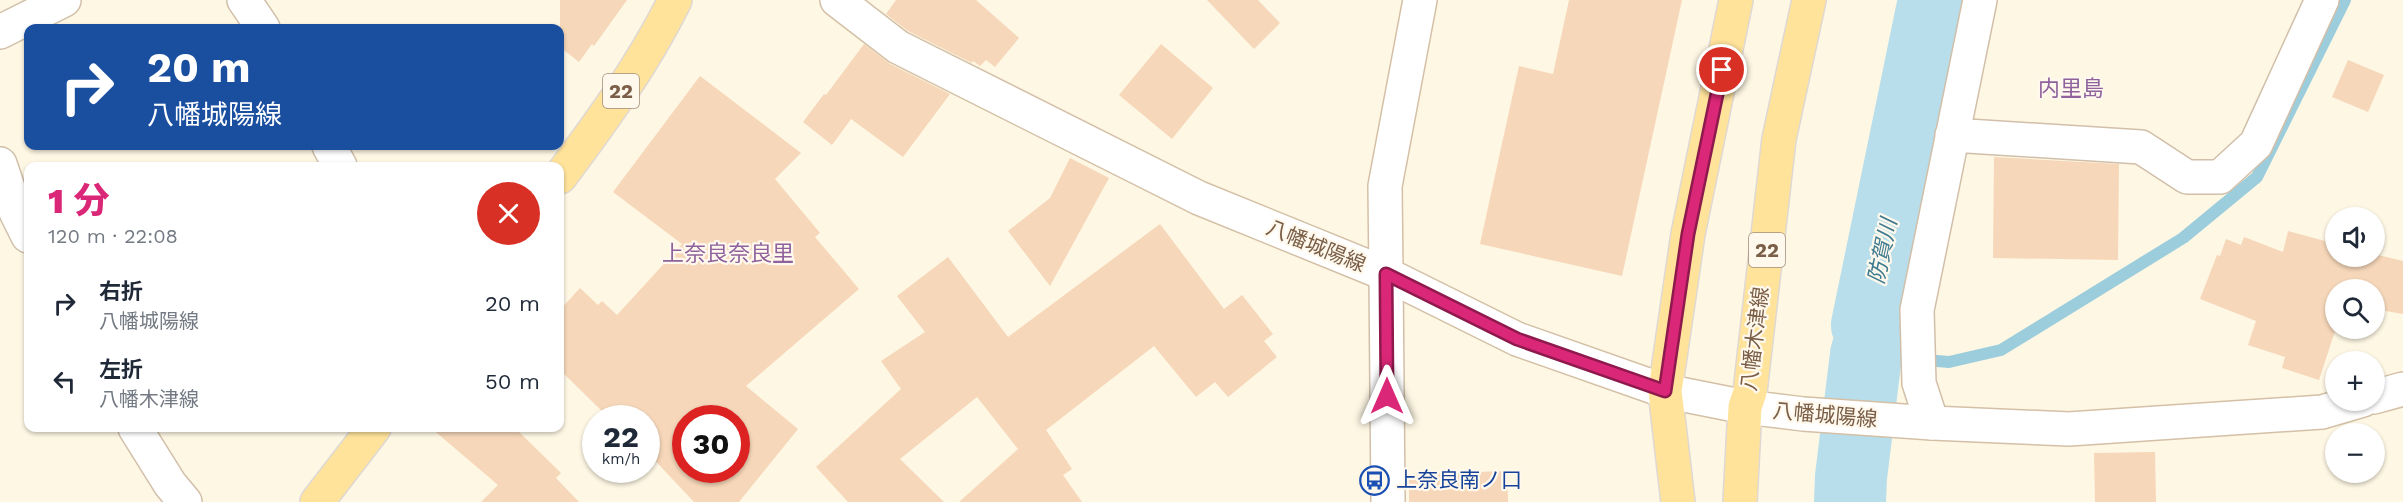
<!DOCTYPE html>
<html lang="ja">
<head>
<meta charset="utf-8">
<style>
	body { margin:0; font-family:"Work Sans","Noto Sans JP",sans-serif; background:#f6f6f7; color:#1f2937; height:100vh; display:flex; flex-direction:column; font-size:22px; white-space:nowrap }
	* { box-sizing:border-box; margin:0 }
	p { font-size:20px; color:#747a83 }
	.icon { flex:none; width:33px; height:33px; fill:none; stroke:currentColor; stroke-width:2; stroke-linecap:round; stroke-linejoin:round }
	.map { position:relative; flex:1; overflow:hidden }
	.details { position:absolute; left:24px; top:162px; width:540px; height:270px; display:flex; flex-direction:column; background:#fff; border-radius:12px; box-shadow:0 2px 4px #0004 }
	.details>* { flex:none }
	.guide { position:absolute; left:24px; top:24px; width:540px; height:126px; border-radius:12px; box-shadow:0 2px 4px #0004; background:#1a4fa0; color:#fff; overflow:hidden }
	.controls { position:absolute; left:2325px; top:207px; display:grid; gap:12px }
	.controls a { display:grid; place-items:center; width:60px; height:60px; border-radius:50%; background:#fff; box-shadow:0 2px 4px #0004; font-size:30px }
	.speed { position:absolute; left:582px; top:405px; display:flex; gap:12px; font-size:30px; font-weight:700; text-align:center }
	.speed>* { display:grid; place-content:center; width:78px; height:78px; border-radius:50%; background:#fff; box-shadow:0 2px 4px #0004; line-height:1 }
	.speed small { font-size:15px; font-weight:400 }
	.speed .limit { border:9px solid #d22; background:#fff; color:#111 }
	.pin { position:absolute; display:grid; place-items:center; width:51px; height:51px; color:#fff; margin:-26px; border:3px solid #fff; border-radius:50%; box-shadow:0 2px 6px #0007 }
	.me { position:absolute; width:66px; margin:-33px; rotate:0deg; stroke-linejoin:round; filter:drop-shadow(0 0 4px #0008) }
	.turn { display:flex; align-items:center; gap:21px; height:126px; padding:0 24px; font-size:27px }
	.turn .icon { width:78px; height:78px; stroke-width:2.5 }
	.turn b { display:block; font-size:42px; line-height:51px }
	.round { display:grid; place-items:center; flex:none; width:63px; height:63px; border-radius:32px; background:#f6f6f7 }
	.summary { display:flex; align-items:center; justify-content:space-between; height:102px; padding:0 24px }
	h1 { font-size:36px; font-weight:800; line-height:45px; color:#db2777 }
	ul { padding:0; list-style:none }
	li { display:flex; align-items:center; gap:18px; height:78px; padding:0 24px }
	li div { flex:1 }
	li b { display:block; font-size:22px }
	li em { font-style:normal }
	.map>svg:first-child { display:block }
</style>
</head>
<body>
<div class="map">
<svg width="2403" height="502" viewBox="0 0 2403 502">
	<rect width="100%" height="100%" fill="#fef7e4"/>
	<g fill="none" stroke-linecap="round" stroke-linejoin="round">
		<path stroke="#9ccddd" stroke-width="12" d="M1866,355L1949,362L2001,350L2183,238L2257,177L2345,0"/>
		<path stroke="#b7deea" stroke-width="72" d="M1850,502L1851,477L1866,355L1872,334L1867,325L1934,0"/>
	</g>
	<path fill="#f6d7b9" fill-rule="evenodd" d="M560,0H627L594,46L592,44L579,62L560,47Z
		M896,0H976L1019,38L995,67L986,60L980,66L973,61L972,63L908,31L886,14Z
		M1207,0H1258L1280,23L1254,49Z
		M1569,0H1682L1622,276L1480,244L1519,66L1553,74Z
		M864,44L890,64L950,94L903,157L851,119L832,145L803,122L824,94L826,95Z
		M1161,44L1213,88L1172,139L1119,95Z
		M2348,60L2384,75L2368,112L2332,97Z
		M700,76L801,153L775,179L820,233L815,237L859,289L746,386L798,429L739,502H694L646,451V418H609L560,370V310L580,288L598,305L602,301L617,315L682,244L613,192ZM686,418H736V470H686Z
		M1994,157L2119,164L2118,260L1993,258Z
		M1070,158L1109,178L1050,286L1008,231L1050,198Z
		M1160,224L1224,309L1242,295L1273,334L1264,341L1277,357L1228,397L1215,382L1196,397L1154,346L1046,430L1072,469L1063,475L1082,502H959L1018,449L977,397L900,459L944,502H848L816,467L901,389L881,361L925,332L897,296L948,257L1008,337Z
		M2288,231L2336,244V256H2374V254L2403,261V314L2374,309V290H2336V328L2319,380L2282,368L2285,357L2248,345L2256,321L2200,299L2217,255L2220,256L2226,239L2241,245L2244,237L2283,252Z
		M431,428H515L561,473L556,478L579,502H481L498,485Z
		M2155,452L2156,502H2095L2094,453Z
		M1507,471L1508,502H1409V474Z"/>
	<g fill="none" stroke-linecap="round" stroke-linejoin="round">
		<defs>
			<path id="street" d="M244,0L263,28
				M0,32L64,0
				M1952,135L2141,147L2187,177H2220L2256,144L2322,0
				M329,146L340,166
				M0,164L16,212L28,236
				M1386,274L1388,502
				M1932,423L1919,383L1917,310L1980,0
				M135,428L170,484L185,502"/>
			<path id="secondary" d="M837,0L898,47L1199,198L1386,274L1517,339L1665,391L1745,407L1803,414L1932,423L2069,429L2322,412L2363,400
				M1386,274L1385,186L1420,0
				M2374,397L2403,389"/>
			<path id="primary" d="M560,177C602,121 644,63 675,0
				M317,502L374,428
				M1678,502L1665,391L1688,234L1736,0
				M1740,502L1745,407L1750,392L1779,139L1809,0"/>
		</defs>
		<use href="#street" stroke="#d1bfa9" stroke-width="36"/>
		<use href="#secondary" stroke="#d4c0a6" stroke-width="36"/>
		<use href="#primary" stroke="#dfd8d3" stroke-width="36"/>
		<use href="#street" stroke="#fff" stroke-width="33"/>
		<use href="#secondary" stroke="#fff" stroke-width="33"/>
		<use href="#primary" stroke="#ffe39b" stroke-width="33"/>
	</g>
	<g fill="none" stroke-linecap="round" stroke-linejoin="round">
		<defs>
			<path id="route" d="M1387,396L1386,274L1517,339L1665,391L1688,234L1722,70"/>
		</defs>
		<use href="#route" stroke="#8e194d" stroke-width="15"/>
		<use href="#route" stroke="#db2777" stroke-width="10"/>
	</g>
	<defs>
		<symbol id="bus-ring" viewBox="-11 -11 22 22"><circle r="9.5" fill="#fff9ed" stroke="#1a4fb4" stroke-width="1.5"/><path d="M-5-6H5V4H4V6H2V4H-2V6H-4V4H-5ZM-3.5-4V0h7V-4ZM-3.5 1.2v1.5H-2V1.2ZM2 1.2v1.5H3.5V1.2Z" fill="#1a4fb4"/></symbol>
	</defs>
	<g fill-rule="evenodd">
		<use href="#bus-ring" x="1358" y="464" width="33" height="33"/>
	</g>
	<g text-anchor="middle" stroke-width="4.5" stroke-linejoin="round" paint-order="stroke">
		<g fill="#fff9ed" stroke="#a28c79" stroke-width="1.5">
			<rect x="603" y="74" width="36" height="34" rx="4.5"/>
			<rect x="1749" y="233" width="36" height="34" rx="4.5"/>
		</g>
		<g font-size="20" font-weight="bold" fill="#7a5e47">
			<text x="621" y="98">22</text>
			<text x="1767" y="257">22</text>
		</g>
		<g font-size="21" fill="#7a5e47" stroke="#fff9ed">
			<text transform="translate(1316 246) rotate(22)" y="7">八幡城陽線</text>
			<text transform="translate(1755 339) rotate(-83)" y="7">八幡木津線</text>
			<text transform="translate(1825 415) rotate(5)" y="7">八幡城陽線</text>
		</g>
		<g font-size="21" fill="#164399" stroke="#fff9ed" text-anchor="start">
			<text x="1396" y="487">上奈良南ノ口</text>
		</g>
		<g font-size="22" fill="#8f629e" stroke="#fff9ed">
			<text x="2071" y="96">内里島</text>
			<text x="728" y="261">上奈良奈良里</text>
		</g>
		<g font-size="22" font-style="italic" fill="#3e7a8f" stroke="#fff9ed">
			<text transform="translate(1882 251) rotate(-78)" y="8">防賀川</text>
		</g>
	</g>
</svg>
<div class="controls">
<a><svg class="icon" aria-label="sound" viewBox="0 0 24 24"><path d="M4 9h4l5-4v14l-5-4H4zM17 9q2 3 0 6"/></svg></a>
<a><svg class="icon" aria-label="search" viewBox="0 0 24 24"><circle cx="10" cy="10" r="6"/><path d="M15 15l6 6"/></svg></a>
<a>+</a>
<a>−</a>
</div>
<div class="speed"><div>22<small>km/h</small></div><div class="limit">30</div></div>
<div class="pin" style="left:1722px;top:70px;background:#d93025"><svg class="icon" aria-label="arrive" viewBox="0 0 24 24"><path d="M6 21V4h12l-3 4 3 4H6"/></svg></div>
<svg class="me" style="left:1387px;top:396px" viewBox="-20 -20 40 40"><path d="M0-17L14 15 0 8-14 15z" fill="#db2777" stroke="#fff" stroke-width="4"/></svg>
<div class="guide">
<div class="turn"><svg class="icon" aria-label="right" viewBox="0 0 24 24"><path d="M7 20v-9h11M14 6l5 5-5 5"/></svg><div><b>20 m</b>八幡城陽線</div></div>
</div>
<section class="details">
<div class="summary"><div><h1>1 分</h1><p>120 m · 22:08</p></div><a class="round" style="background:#d93025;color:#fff"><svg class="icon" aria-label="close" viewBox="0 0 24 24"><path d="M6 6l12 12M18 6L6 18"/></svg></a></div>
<ul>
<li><svg class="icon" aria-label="right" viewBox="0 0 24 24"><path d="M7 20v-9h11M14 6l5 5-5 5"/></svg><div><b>右折</b><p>八幡城陽線</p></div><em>20 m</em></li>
<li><svg class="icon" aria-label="left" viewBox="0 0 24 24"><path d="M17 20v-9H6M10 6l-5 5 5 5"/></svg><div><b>左折</b><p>八幡木津線</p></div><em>50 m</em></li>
</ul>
</section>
</div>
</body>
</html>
